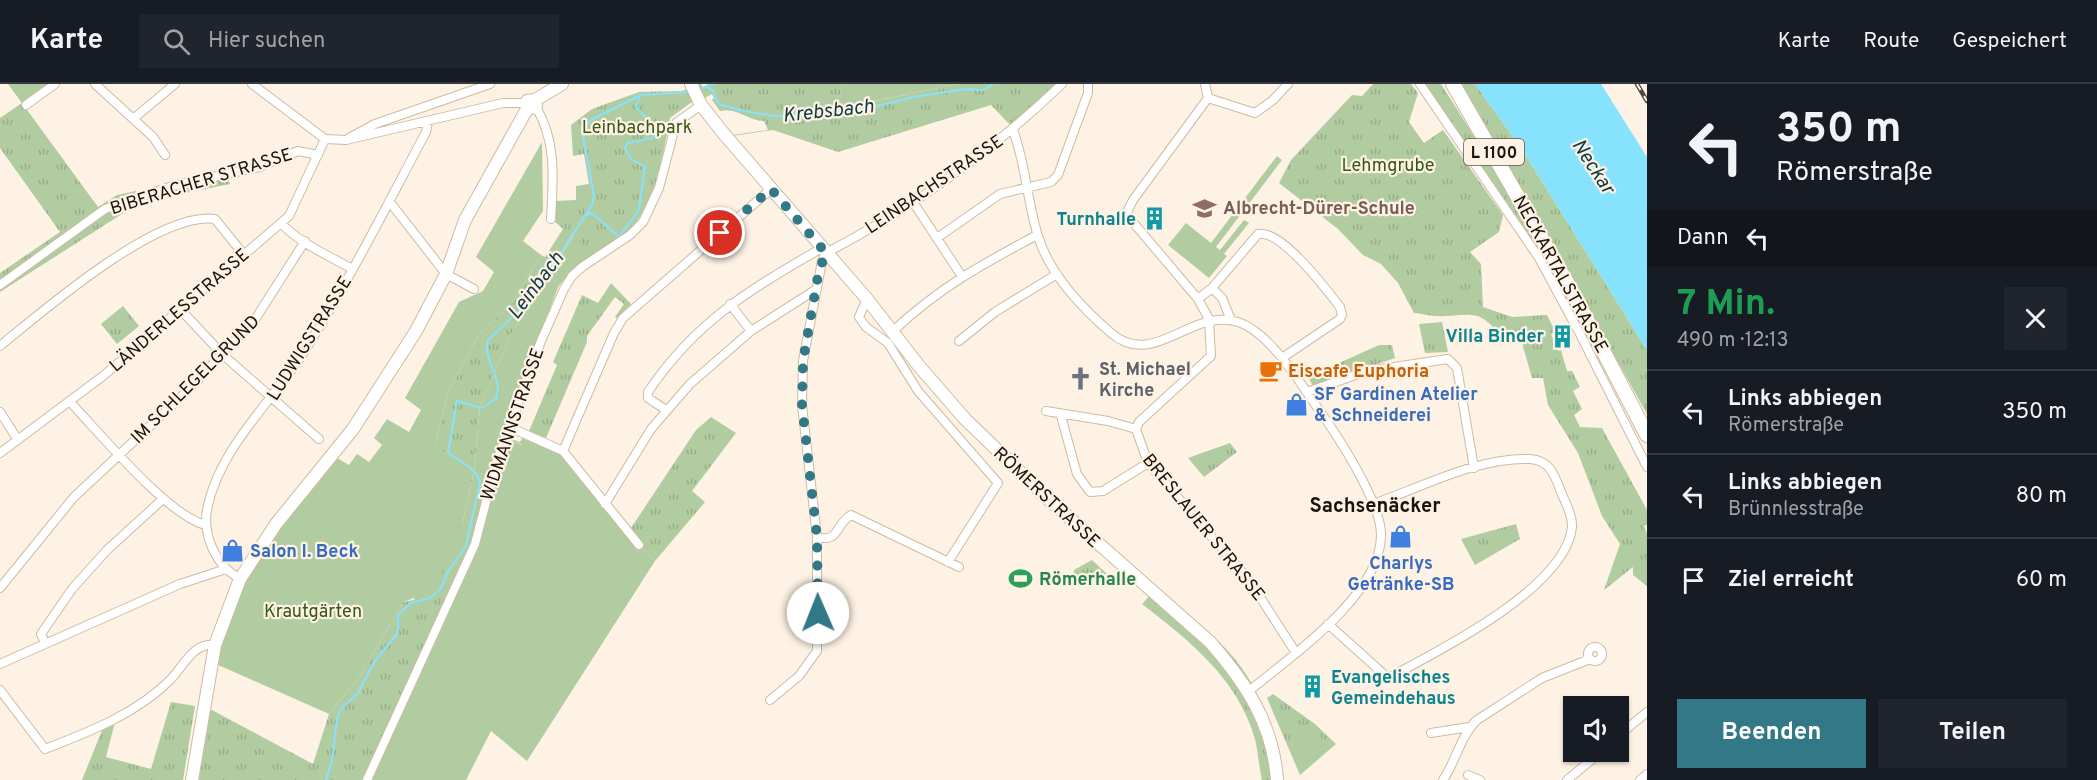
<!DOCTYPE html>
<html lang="de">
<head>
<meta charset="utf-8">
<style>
	body { margin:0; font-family:Overpass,sans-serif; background:#20242c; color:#f1f3f6; height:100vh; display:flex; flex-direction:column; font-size:22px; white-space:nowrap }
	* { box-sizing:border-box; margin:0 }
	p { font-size:20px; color:#9ea1a6 }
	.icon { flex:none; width:33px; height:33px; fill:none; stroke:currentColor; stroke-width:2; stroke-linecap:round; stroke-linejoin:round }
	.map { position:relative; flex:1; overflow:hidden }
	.side { display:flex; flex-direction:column; background:#171b24; width:450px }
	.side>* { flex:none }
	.guide { background:#171b24; color:#f1f3f6; overflow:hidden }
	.fabs { position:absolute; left:1563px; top:612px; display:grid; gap:12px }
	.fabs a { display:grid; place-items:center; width:66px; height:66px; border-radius:0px; background:#171b24; box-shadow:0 2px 4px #0004; font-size:30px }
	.pin { position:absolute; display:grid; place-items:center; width:51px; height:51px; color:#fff; margin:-26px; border:3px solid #fff; border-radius:50%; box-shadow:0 2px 6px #0007 }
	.me { position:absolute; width:66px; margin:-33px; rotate:359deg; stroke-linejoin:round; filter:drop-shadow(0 0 4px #0008) }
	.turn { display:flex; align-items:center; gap:21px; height:126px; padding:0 30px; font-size:27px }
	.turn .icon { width:78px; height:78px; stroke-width:2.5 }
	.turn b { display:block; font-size:42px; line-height:51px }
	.then { display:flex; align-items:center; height:57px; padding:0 30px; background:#0003; gap:12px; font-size:22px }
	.round { display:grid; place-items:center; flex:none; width:63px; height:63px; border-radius:0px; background:#20242c }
	.summary { display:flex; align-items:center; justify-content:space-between; height:102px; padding:0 30px }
	h1 { font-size:36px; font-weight:700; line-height:45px; color:#1e9e55 }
	.action { display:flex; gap:12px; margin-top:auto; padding:12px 30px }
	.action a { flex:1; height:69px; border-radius:0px; background:#337887; color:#fff; font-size:24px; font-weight:700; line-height:69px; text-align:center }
	.action a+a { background:#20242c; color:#f1f3f6 }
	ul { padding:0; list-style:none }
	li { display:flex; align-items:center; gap:18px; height:84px; padding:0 30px; border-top:2px solid #363941 }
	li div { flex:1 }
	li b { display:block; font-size:22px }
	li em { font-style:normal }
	header { display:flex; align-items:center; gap:36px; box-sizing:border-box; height:84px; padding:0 30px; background:#171b24; border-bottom:2px solid #363941 }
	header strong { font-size:28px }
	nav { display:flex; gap:33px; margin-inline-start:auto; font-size:21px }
	.search { width:420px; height:54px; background:#20242c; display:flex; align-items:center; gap:15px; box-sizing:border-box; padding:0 21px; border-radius:0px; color:#9ea1a6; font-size:22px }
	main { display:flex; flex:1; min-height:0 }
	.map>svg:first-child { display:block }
</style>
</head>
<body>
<header>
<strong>Karte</strong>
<div class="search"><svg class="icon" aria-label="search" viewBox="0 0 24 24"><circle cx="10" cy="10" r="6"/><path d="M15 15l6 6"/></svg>Hier suchen</div>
<nav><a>Karte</a><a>Route</a><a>Gespeichert</a></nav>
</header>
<main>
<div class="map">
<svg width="1647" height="696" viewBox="0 0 1647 696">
	<defs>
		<pattern id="grass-tufts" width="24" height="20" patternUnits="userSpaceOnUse" patternTransform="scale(1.5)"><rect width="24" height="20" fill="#b2cca1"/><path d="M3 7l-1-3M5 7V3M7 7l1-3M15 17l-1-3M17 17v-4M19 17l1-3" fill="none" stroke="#98ae89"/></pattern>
	</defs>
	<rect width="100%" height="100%" fill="#fdf2e3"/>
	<path fill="url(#grass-tufts)" fill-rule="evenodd" d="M701,0L703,3L709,0H840L842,24L957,0H1055L1013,44L991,21L838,68L773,46L732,52L700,12L670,34C662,74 656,125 622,153C613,161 601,166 591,173L574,151L513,246L480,322L474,387L462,441L442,494L487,396L505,343L507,353L520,358L524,351L527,352L523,361L508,355L492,400L481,453L371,696H196L208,624L313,680L329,630L361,591L403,518L414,516L435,361L448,309L479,250L511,220L541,171L545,173L563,145L552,135L554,117L576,116V102L589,100L584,70L573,72L571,41L592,25L639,8L682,7ZM712,10L714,14L712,16L720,27C738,23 747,37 764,37L768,46L733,51L703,15Z
		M1373,0H1411L1418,9L1409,38L1424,59L1443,46L1503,131L1499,148L1470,168L1481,180L1483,223L1512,233L1547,231L1555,247L1551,250L1558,267L1561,266L1567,287H1572L1580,303L1573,307L1582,325L1574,331L1580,343L1602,344L1647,426V440L1644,442L1647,450V502L1633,491V483L1604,506L1620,460L1602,432L1578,369L1548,321L1543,294H1532L1520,252L1499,250C1479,225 1472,231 1444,232C1434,233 1424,230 1414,229L1398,199L1381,180L1363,171L1338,145L1279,99L1291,76L1352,11L1362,12Z
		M1424,0H1441L1486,71L1576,228L1573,230L1526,146Z
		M1457,0H1475L1521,64L1647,266V330L1481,34Z
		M22,19L98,123L117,111L136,107L164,108L227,91L230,100L161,114L125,128L0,208V189L60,148L0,64V34Z
		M611,199L631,220L617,234L615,233L624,220L615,213L587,252V258L546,354L529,347L557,281L553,278L582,211L598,219Z
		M123,222L139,242L117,260L101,240Z
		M1442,238L1448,268L1425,269L1419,240Z
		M1379,261H1392L1395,274L1313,302L1308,293Z
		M711,333L736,349L692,407L705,418L655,477L627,450L696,346Z
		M1230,359L1237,368L1204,393L1188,374Z
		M1516,440L1520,455L1475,481L1461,455Z
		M1092,476L1107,490L1105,493L1077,501L1073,498L1074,486Z
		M1156,505C1179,525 1206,543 1227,566C1260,601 1276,649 1283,696H1262C1259,683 1258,668 1255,655C1238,595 1190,557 1142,520Z
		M1273,610L1315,640L1336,660L1300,691L1267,614Z
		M171,618L195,622L183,696H82L103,644L115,638L106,673L151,685Z"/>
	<path fill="#b2cca1" d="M8,0H48L22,19Z
		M840,0H957L841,24Z
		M542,58L543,127L523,157L541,171L511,220L479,250L448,309L435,361L471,388L460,440L433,507L403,518L361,591L329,630L216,580C231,498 286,437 337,374L349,381L357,370L369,378L382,361L374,354L387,335L409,348L421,326L405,314L459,218L483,207L494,188L476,173Z
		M1277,72L1282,76L1216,163L1220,166L1244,136L1249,139L1224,170L1227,172L1209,194L1168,161L1186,139L1211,159Z
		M575,150L591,173L572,186L558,203L487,396L472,458L453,498L441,494L462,441L474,387L480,322L513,246Z
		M527,352L562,369L627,450L655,477L527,677L491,647L466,696H371L481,453L492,400L507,355L522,361Z
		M1318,650L1328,662L1303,682L1293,670Z"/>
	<path fill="#87e3fd" d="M1475,0H1601L1647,73V266L1521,64Z"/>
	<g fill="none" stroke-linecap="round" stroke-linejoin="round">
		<path stroke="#87e3fd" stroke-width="2" d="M707,2L715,9L714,13L721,21L744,27L773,32H795L857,27L914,13L966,5L984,6L993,0
			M697,6L714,0
			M586,131L592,129L619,153L639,126L645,83L631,75L625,65L627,59L653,54L649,37L636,23L640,12
			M326,696L332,676L337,635L341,625L358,609L374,578L398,549V531L411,519L430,514L440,506L448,488L466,462L480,398C475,383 461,378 448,369L457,317L481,324L496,315C504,293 482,277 488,256L523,223L539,195L554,179L592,121L594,112L582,47L589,37L641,11L689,8"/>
		<defs>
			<path id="street" d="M95,0L153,53L165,71
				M252,0L325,55
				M1205,0L1208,14
				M1420,0L1539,174L1579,248L1647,383
				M1208,14L1133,116L1126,130L1198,215L1209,235L1211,272L1139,338L1136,345L1148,379L1249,496L1296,569
				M1208,14L1255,29L1273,16L1288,0
				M26,21L55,0
				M536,23C557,58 553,95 551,135
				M133,35L175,0
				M1013,46C1026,81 1027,117 1038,152C1049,189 1082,224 1111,249C1154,286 1191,223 1238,238C1269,248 1299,297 1317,323C1337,351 1382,419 1381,452C1380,512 1291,572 1249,607
				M349,54L375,40L490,0
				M325,55L346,56L503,19H525
				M389,117L446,190L474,205
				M913,118L961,191
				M281,139C299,159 328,171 352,185
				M937,154L1000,110L1051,98L1058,91L1088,9V0
				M0,201L105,125L172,102L259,83L298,67L318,71
				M1212,204L1222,214L1231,236
				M867,215L859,233L866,243L888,259L918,307L998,399L948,478
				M1198,215L1212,204L1258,150C1281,145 1326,205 1340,223L1342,231L1340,235L1282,274
				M730,220L751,247
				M180,225L223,271L319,355
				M893,247C940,203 981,181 1037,151
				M959,257L995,228L1057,190
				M0,262C44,226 158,127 215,135L244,171
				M1307,308L1367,287L1448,275L1457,284L1474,384
				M69,317C101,350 165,429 205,441
				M666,326L648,314V308C694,239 751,204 822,164
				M1046,327L1108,337L1136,345
				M0,328L18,356
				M1061,332L1077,390L1090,408L1103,407L1148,379
				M509,343L563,367L639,461
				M563,367L614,249L623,234L771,105
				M0,369L103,292L289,132L325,55
				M605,420L651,345L690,300L751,247L815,206
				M817,453C840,459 835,440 851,431L959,483
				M240,495C215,481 201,449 208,421C222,361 272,318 304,268C349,197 387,121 426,48L428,38
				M0,504L74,413L180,314L254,237L305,157
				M1328,540L1388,594C1437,568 1566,504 1572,443C1573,432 1565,418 1561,408C1555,392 1550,376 1530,375C1477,373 1423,403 1373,420
				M45,559L41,550L72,505L107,466L163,415
				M1588 570a7 7 0 1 1 14 0a7 7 0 1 1-14 0Z
				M0,580L180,500L226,485
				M0,606L45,665C89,648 136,630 170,596C184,582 193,558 215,561
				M770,616L799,592L817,567V453L802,321L803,277L822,177L826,169C912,124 992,67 1062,0
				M1431,649L1469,643
				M1618,652L1647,628
				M1468,691L1480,696
				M367,696L475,460L497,376L541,257L564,205L572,192L582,183L630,151L643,138L659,104L676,39L701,21
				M1443,696C1456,677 1461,651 1477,636L1542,594L1590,575
				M1567,696L1601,668
				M1640,696L1647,690"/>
			<path id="secondary" d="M691,0L701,21L724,50L867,215L919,282L965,335L1047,414L1210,558C1246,599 1273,640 1277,696
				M535,16L536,23L527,25V17L535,16L562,0
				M192,696L215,561L240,495L276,440L353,345L416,247L446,190L465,136L527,25"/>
			<path id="primary" d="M1453,0L1573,209L1647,351"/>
		</defs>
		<use href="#street" stroke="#cdbba4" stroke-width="10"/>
		<use href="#secondary" stroke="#cdbba4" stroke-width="14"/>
		<use href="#primary" stroke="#cdbba4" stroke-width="16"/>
		<use href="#street" stroke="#fff" stroke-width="8"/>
		<use href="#secondary" stroke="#fff" stroke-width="12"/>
		<use href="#primary" stroke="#fff" stroke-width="14"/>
		<defs>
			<path id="rail" d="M1637,0L1647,17"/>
		</defs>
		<use href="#rail" stroke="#4f483e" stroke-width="4.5"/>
		<use href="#rail" stroke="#fdf2e3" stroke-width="2" stroke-dasharray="7" stroke-linecap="butt"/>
	</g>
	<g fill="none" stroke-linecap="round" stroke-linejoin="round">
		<path stroke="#337887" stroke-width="10" stroke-dasharray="0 18" d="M720,149L771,105L826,169L819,186L803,277L802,321L817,453L818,529"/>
	</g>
	<defs>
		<symbol id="school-bare" viewBox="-9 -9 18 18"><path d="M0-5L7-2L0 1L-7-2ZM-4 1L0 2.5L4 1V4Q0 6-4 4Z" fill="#8d6e63" stroke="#fdf2e3" stroke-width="2.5" paint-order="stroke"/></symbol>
		<symbol id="building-bare" viewBox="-9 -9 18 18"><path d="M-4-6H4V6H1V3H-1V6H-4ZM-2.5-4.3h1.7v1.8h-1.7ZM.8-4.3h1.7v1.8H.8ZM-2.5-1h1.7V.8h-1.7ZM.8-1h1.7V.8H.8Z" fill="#0f9aa8" stroke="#fdf2e3" stroke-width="2.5" paint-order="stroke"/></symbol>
		<symbol id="cafe-bare" viewBox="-9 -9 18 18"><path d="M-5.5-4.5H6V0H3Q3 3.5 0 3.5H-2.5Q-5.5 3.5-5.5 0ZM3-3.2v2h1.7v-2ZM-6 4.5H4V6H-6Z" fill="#e8710a" stroke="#fdf2e3" stroke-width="2.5" paint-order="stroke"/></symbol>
		<symbol id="church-bare" viewBox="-9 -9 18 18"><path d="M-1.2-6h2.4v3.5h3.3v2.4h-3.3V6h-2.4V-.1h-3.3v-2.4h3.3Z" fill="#6b7280" stroke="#fdf2e3" stroke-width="2.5" paint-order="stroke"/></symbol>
		<symbol id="shop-bare" viewBox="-9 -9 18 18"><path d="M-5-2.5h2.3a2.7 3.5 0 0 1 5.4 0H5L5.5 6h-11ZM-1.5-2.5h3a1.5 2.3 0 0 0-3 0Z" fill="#3f7fe0" stroke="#fdf2e3" stroke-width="2.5" paint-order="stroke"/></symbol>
		<symbol id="stadium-bare" viewBox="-9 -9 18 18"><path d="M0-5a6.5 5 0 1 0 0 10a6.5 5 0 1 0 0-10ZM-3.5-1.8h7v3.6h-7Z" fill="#2e9e5b" stroke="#fdf2e3" stroke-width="2.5" paint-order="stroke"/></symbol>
	</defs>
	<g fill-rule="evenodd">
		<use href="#school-bare" x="1188" y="108" width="33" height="33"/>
		<use href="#building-bare" x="1138" y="118" width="33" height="33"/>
		<use href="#building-bare" x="1546" y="236" width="33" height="33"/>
		<use href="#cafe-bare" x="1254" y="270" width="33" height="33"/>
		<use href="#church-bare" x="1064" y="278" width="33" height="33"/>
		<use href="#shop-bare" x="1280" y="304" width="33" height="33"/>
		<use href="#shop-bare" x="1384" y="436" width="33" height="33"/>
		<use href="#shop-bare" x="216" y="450" width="33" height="33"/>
		<use href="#stadium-bare" x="1004" y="478" width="33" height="33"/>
		<use href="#building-bare" x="1296" y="586" width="33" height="33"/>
	</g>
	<g text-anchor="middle" stroke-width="4.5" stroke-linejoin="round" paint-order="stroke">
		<rect fill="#fdf2e3" stroke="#5d564c" stroke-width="1.5" x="1464" y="55" width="60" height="26" rx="4.5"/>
		<g font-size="16" font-weight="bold" fill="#19130b">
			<text x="1494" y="74">L 1100</text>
		</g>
		<g font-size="18" fill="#355717" stroke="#fdf2e3">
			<text x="637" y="49">Leinbachpark</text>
			<text x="1388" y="87">Lehmgrube</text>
			<text x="313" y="533">Krautgärten</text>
		</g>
		<g font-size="18" fill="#19130b" stroke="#fdf2e3">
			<text transform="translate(201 97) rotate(-17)" y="6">BIBERACHER STRASSE</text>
			<text transform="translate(934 100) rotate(-34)" y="6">LEINBACHSTRASSE</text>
			<text transform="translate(1561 190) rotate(61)" y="6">NECKARTALSTRASSE</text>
			<text transform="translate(179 226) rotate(-41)" y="6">LÄNDERLESSTRASSE</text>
			<text transform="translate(309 254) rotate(-58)" y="6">LUDWIGSTRASSE</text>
			<text transform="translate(195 295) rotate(-45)" y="6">IM SCHLEGELGRUND</text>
			<text transform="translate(512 340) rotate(-71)" y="6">WIDMANNSTRASSE</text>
			<text transform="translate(1047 413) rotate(43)" y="6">RÖMERSTRASSE</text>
			<text transform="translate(1204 443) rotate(51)" y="6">BRESLAUER STRASSE</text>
		</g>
		<g font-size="18" font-weight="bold" fill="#785e54" stroke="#fdf2e3" text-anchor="start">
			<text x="1223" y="130">Albrecht-Dürer-Schule</text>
		</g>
		<g font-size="18" font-weight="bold" fill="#0d838f" stroke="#fdf2e3" text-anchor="end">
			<text x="1136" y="141">Turnhalle</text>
			<text x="1544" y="258">Villa Binder</text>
			<text x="1331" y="599" text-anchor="start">Evangelisches<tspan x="1331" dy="21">Gemeindehaus</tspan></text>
		</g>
		<g font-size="18" font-weight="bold" fill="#5b616d" stroke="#fdf2e3" text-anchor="start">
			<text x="1099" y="291">St. Michael<tspan x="1099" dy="21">Kirche</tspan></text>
		</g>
		<g font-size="18" font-weight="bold" fill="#c56008" stroke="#fdf2e3" text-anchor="start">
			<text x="1288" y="293">Eiscafe Euphoria</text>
		</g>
		<g font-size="18" font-weight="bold" fill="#366cbe" stroke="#fdf2e3" text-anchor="start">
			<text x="1314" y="316">SF Gardinen Atelier<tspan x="1314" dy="21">&amp; Schneiderei</tspan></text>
			<text x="250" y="473">Salon I. Beck</text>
			<text x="1401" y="485" text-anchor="middle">Charlys<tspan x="1401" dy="21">Getränke-SB</tspan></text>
		</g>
		<g font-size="18" font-weight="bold" fill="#27864d" stroke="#fdf2e3" text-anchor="start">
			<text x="1039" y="501">Römerhalle</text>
		</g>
		<g font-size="20" font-style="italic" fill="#0e3a45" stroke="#fdf2e3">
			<text transform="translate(828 26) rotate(-6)" y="7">Krebsbach</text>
			<text transform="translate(1594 82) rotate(57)" y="7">Neckar</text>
			<text transform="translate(535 201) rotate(-53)" y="7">Leinbach</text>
		</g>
		<g font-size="20" font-weight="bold" fill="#19130b" stroke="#fdf2e3">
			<text x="1375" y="428">Sachsenäcker</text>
		</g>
	</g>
</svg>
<div class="fabs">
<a><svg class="icon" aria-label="sound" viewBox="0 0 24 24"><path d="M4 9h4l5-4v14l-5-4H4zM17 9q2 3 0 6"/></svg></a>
</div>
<div class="pin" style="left:720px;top:149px;background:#d93025"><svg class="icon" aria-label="arrive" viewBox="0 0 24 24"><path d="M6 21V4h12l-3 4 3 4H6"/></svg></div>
<svg class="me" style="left:818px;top:529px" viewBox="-20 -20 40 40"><circle r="19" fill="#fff"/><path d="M0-13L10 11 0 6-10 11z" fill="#337887"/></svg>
</div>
<section class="side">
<div class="guide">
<div class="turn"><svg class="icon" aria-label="left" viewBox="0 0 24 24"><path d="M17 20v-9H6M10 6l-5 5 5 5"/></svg><div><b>350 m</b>Römerstraße</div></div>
<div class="then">Dann<svg class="icon" aria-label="left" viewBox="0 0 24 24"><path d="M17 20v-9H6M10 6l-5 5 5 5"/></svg></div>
</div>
<div class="summary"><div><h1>7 Min.</h1><p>490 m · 12:13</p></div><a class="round"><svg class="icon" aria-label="close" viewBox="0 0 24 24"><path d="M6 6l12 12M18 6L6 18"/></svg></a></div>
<ul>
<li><svg class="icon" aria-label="left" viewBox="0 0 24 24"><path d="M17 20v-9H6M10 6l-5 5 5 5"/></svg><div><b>Links abbiegen</b><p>Römerstraße</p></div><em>350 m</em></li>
<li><svg class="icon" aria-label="left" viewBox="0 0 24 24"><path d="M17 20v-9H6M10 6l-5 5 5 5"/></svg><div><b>Links abbiegen</b><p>Brünnlesstraße</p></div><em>80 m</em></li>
<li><svg class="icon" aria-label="arrive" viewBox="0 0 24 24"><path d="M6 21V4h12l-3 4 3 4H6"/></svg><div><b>Ziel erreicht</b></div><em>60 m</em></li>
</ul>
<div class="action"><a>Beenden</a><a>Teilen</a></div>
</section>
</main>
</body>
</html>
